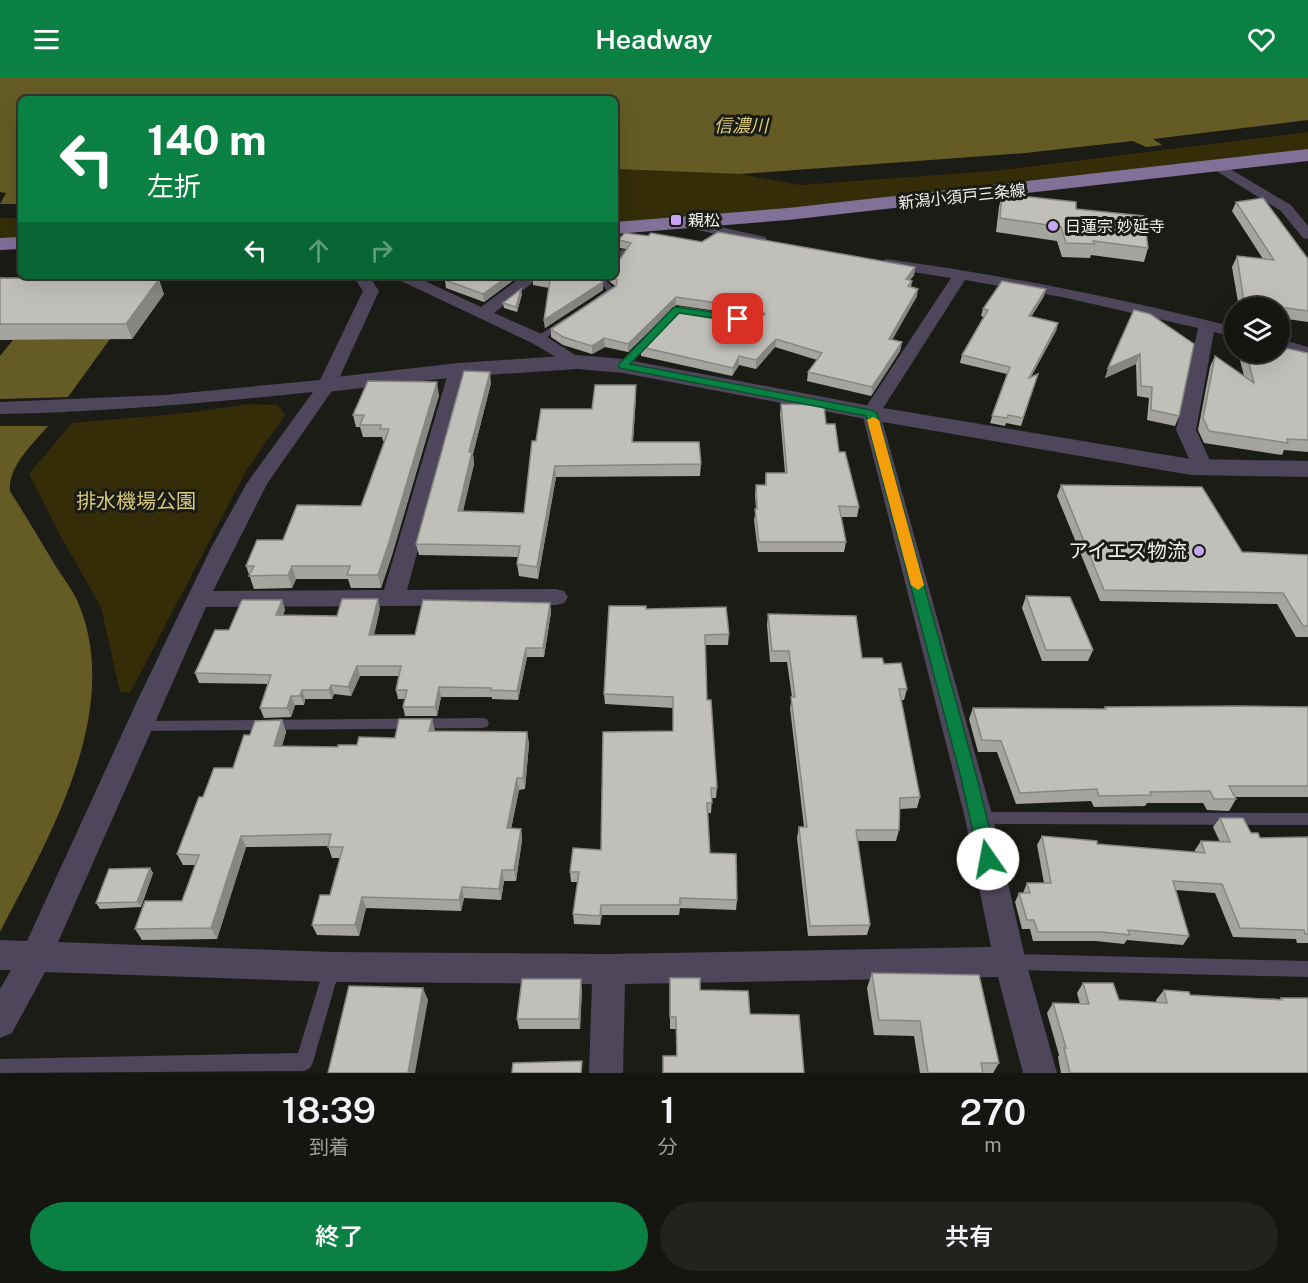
<!DOCTYPE html>
<html lang="ja">
<head>
<meta charset="utf-8">
<style>
	body { margin:0; font-family:"Public Sans","Noto Sans JP",sans-serif; background:#22221f; color:#f1f3f6; height:100vh; display:flex; flex-direction:column; font-size:22px; white-space:nowrap }
	* { box-sizing:border-box; margin:0 }
	p { font-size:20px; color:#9d9f9f }
	.icon { flex:none; width:33px; height:33px; fill:none; stroke:currentColor; stroke-width:2; stroke-linecap:round; stroke-linejoin:round }
	.map { position:relative; height:995px; overflow:hidden }
	.drawer { display:flex; flex-direction:column; background:#151511; flex:1 }
	.drawer>* { flex:none }
	.banner { position:absolute; left:18px; top:18px; width:600px; height:183px; border-radius:9px; box-shadow:0 6px 24px #0002,0 0 0 2px #343431; background:#0b8043; color:#fff; overflow:hidden }
	.tools { position:absolute; left:1224px; top:219px; display:grid; gap:12px }
	.tools a { display:grid; place-items:center; width:66px; height:66px; border-radius:50%; background:#151511; box-shadow:0 6px 24px #0002,0 0 0 2px #343431; font-size:30px }
	.pin { position:absolute; display:grid; place-items:center; width:51px; height:51px; color:#fff; margin:-26px; border-radius:12px; box-shadow:0 3px 9px #0006 }
	.me { position:absolute; width:66px; margin:-33px; rotate:348deg; stroke-linejoin:round; filter:drop-shadow(0 0 4px #0008) }
	.turn { display:flex; align-items:center; gap:21px; height:126px; padding:0 30px; font-size:27px }
	.turn .icon { width:78px; height:78px; stroke-width:2.5 }
	.turn b { display:block; font-size:42px; line-height:51px }
	.lanes { display:flex; align-items:center; height:57px; padding:0 30px; background:#0003; justify-content:center; gap:30px; direction:ltr }
	.lanes .off { opacity:.35 }
	.eta { display:flex; justify-content:space-evenly; align-items:center; height:102px; text-align:center }
	.eta b { font-size:36px; font-weight:600; line-height:42px }
	.action { display:flex; gap:12px; margin-top:auto; padding:12px 30px }
	.action a { flex:1; height:69px; border-radius:36px; background:#0b8043; color:#fff; font-size:24px; font-weight:600; line-height:69px; text-align:center }
	.action a+a { background:#22221f; color:#f1f3f6 }
	header { display:flex; justify-content:space-between; align-items:center; height:78px; padding:0 30px; background:#0b8043; color:#fff; font-size:27px; font-weight:600 }
	.map>svg:first-child { display:block }
</style>
</head>
<body>
<header><svg class="icon" aria-label="menu" viewBox="0 0 24 24"><path d="M4 6h16M4 12h16M4 18h16"/></svg>Headway<svg class="icon" aria-label="heart" viewBox="0 0 24 24"><path d="M12 20l-8-8c-3-5 5-10 8-4 3-6 11-1 8 4z"/></svg></header>
<div class="map">
<svg width="1308" height="995" viewBox="0 0 1308 995">
	<rect width="100%" height="100%" fill="#1c1c17"/>
	<path fill="#342d08" d="M1308,54V75L913,121L615,145V91L740,96L800,107L993,93Z
		M0,140H21V161H0Z
		M248,326L278,327L285,337L246,393L130,615L120,614L101,529L60,457L29,396L72,345L187,335Z"/>
	<path fill="#655b24" d="M0,0H1308V42L1153,61L1162,67L1146,69L1133,63L1025,75L740,96L615,91V21H21V126H0L6,115L0,114Z
		M110,261L68,319L0,321V278L13,262Z
		M0,348H48C33,366 8,388 10,413C25,437 40,462 55,487C62,498 71,510 77,522C125,631 49,759 0,854Z"/>
	<g fill="none" stroke-linecap="round" stroke-linejoin="round">
		<path fill="#4e465a" fill-rule="evenodd" d="M622,171L629,173L618,187H615V180Z
			M599,198H608L605,202L616,212L601,222L597,219L607,212L596,202Z
			M677,229L695,234L691,237L679,235L626,290H620V286L674,230Z
			M564,241L568,244L567,246L541,263H535L533,261Z
			M482,640L487,641L489,645L487,649L482,650L139,653L134,652L132,648L134,644L139,643Z
			M979,734L1308,735V747L979,746L974,745L971,740L974,735Z
			M1012,876L1308,883V899L1012,892L1006,890L1004,884L1006,878Z
			M332,882L338,884L340,890L313,984L310,990L304,993L0,995V981L298,975L324,890L326,884Z"/>
		<path fill="#4e465a" fill-rule="evenodd" d="M1218,84L1291,127L1308,148V161L1303,160L1281,133L1213,91L1212,88Z
			M685,141L765,159L767,162L760,166L680,148L678,145L680,142Z
			M886,181C1004,197 1119,220 1234,249V259L1214,254L1196,352L1213,389L1210,393H1196L1193,389L1176,352L1198,250L1062,219L965,202L880,335L993,740L1026,884L1057,995H1023L998,899L625,906L623,995H589L592,906L333,904L45,894L12,955L0,960V911L11,892H0V862L27,863L139,619L212,468L247,405L313,314C209,325 105,334 0,336V324L164,317L320,302L363,213L353,198H369L379,213L336,307L267,406L213,513L384,512L449,292L452,288H464L467,292L407,512L556,511L564,513L568,519L564,525L556,527L206,529L58,864L333,874L609,876L991,869L965,740L862,335L951,200L881,189L878,186Z
			M397,198H414L481,229L523,198H541L494,235L544,257L586,284L583,288H571L532,265L399,202Z
			M1280,261L1308,269V279L1280,271Z"/>
		<path fill="#4e465a" fill-rule="evenodd" d="M577,277L623,281L871,328L1191,381L1308,383V399L1191,397L871,342L623,295L577,291L458,299L327,314L319,312L316,307L319,302L327,300L458,285Z"/>
		<path fill="#817098" fill-rule="evenodd" d="M1308,71V83L788,142L615,156V144L788,130Z
			M21,159V171L0,172V160Z"/>
	</g>
	<path fill="#a5a49f" d="M1002,116L1076,131L1148,170L1144,184L1091,177L1090,180L1062,179L1057,163L996,154L999,129Z
		M1236,124L1308,181V244L1280,240V230H1239L1232,189L1237,178L1263,181L1232,133Z
		M625,155L915,189L914,197L910,202L912,203L911,209L917,218L892,262L902,264L900,273L871,318L807,303L808,294L817,282L775,269L756,291L739,287L732,298L641,278V269L758,241L760,240L758,239L676,227L628,274L605,269L592,276L563,267L551,259V251L615,208L608,202V198H615L620,181L626,171L620,170L617,163Z
		M449,198H519L484,224L446,210L445,202L451,199Z
		M533,199L603,212L545,250L544,242L549,210L533,207Z
		M0,200L164,216L132,261L0,262Z
		M522,216L517,234L504,230L503,225Z
		M1044,218L1031,239L1058,245L1056,253L1031,299L1038,296L1021,348L1006,345L1005,348L990,345L1007,296L960,285L962,277L984,239L981,238L983,231Z
		M1134,232L1179,338L1175,348L1147,342L1149,320L1137,318L1136,286L1105,300Z
		M1238,274L1308,275V374L1284,372L1282,377L1204,365L1198,352L1210,289L1215,278L1244,298Z
		M491,305L473,376L474,386L463,433L524,435L536,363L592,331L636,318L633,364L701,386L700,398L556,399L538,501L519,498L517,486L518,479L419,477L416,466Z
		M439,317L392,477L381,510H351L348,501H296L292,510L254,511L246,488L283,462L361,428L385,363H383L382,359H363L360,349H356L353,337Z
		M781,326L826,346L839,374L859,429L857,439H841L846,464L844,474H758L754,442L756,431L755,417L756,407H765L766,395H785L780,336Z
		M1061,407L1242,474L1308,477V559H1296L1277,526L1100,523L1057,418Z
		M1026,518L1093,572L1088,583H1042L1022,530Z
		M550,525L551,534L544,579H527L518,622L492,621V619H441L437,638H405L403,629L405,621H398L396,612L399,598H360L351,618L334,616L332,621H305L304,627H295L291,639L264,640L260,630L268,606L199,605L195,595L229,552L285,531L283,538H337L380,530L374,557H415Z
		M646,531L729,556L728,567H705L707,622L717,710L716,720H712L711,735H708L710,775L737,822L736,832L680,830L679,837H602L600,847L574,846L573,836L578,804H571L570,794L601,772L673,653V630L605,626L604,616Z
		M768,536L862,580L884,586L907,611L904,622H901L920,719L917,730L900,731L899,752L896,763H857L870,847L867,857L808,858L797,760L799,749H804L790,630L792,619L787,584H770L767,547Z
		M1105,629H1308V719H1235L1236,721L1229,733L1207,732L1203,725H1147L1145,728L1094,729L1091,723L1016,726L997,674H978L969,641L973,630L1104,631Z
		M432,641L434,653L527,654L529,666L525,711L519,712L511,751H521L522,762L516,803H504L501,822L464,820L461,833L366,830L359,858L317,857L312,847L330,817L340,780H332L328,768L246,769L217,861L142,862L135,851L182,823L195,787H183L177,776L203,719L233,690L250,657L282,642L286,654L282,668L338,669L357,667L395,660Z
		M1220,740L1260,760L1308,759V865H1297L1296,861L1233,859L1215,815L1176,812L1189,858L1183,867L1127,862L1124,866L1096,863H1033L1030,851H1022L1015,824L1019,815H1023L1027,805H1044L1037,767L1042,758L1097,766L1195,774V772L1201,763L1220,764L1213,749Z
		M150,790L153,795L141,829L100,831L96,825Z
		M872,895L999,985L993,995H920L914,958L874,957L867,910Z
		M1083,905L1119,922L1157,925L1156,922L1164,912L1190,917L1280,921L1281,920L1308,995H1061L1058,979L1059,977L1047,935L1053,925L1080,926L1077,915Z
		M582,911L580,951H519L517,941Z
		M700,912L750,936L804,995L676,978V951H670V913Z"/>
	<path fill="#868682" d="M620,162V170L615,176V168Z
		M915,189L914,197L905,209L906,201Z
		M508,198H519L484,224L483,216Z
		M159,201L164,216L132,261L126,246Z
		M603,204V212L545,250L544,242Z
		M521,211L522,216L517,234L516,229Z
		M918,211L917,218L888,269L889,261Z
		M1046,211L1044,218L1027,246L1029,238Z
		M676,219V227L628,274V266Z
		M1058,245L1056,253L1026,307L1029,300Z
		M604,260L605,269L592,276V268Z
		M776,261L775,269L756,291V282Z
		M902,264L900,273L871,318L872,309Z
		M1140,276L1136,286L1105,300L1108,290Z
		M739,278V287L732,298L733,290Z
		M490,294L491,305L473,376L474,386L460,445L458,433L469,374Z
		M437,304L439,317L392,477L381,510L378,497Z
		M636,307V318L632,376V364Z
		M555,388L556,399L538,501L537,489Z
		M292,488L296,501L292,510L288,497Z
		M378,521L380,530L372,566L369,557Z
		M282,522L285,531L279,547L276,537Z
		M550,525L551,534L544,579L543,570Z
		M526,570L527,579L518,622L517,613Z
		M357,588L360,598L351,618L348,609Z
		M331,607L334,616L332,621L329,612Z
		M439,609L441,619L437,638L435,629Z
		M302,612L305,621L304,627L300,618Z
		M291,618L295,627L291,639L287,630Z
		M432,641L435,653L432,665L429,653Z
		M282,642L286,654L278,679L274,668Z
		M527,654L529,666L525,711L523,700Z
		M517,700L519,712L509,761L507,750Z
		M521,751L522,762L516,803L514,792Z
		M241,758L246,769L217,861L211,850Z
		M150,790L153,795L141,829L137,824Z
		M502,792L504,803L501,822L499,811Z
		M462,809L464,820L461,833L459,822Z
		M362,819L366,830L359,858L355,847Z
		M601,827L602,837L600,847V838Z
		M581,901L582,911L580,951L579,941Z
		M423,910L428,922L415,995H408Z"/>
	<path fill="#c0bfb9" stroke="#868682" stroke-width="1.5" d="M1002,116L1076,124V131L1144,138L1148,170L1093,163L1094,166L1066,165L1061,149L1000,140Z
		M1263,120L1308,181V233L1244,224L1237,178L1274,182L1236,124Z
		M718,154L915,189L906,201L912,203L908,208L918,211L889,261L902,264L872,309L808,294L822,275L776,261L756,282L739,278L733,290L641,269L680,229L758,241L765,236L759,231L676,219L628,266L604,260L592,268L563,259L551,251L616,208L617,202L612,198H615V181H620L631,165L620,162L615,168V162L617,163L625,155L648,158L651,155L702,164Z
		M452,198H508L483,216L445,202Z
		M534,198H598L603,204L544,242L550,202L533,199Z
		M0,200L159,201L126,246H0Z
		M1002,203L1046,211L1029,238L1058,245L1029,300L1038,296L1023,340L1008,337L1007,340L992,338L1010,289L962,277L988,232L983,231Z
		M521,211L516,229L503,225Z
		M1134,232L1150,236L1194,266L1179,338L1151,332L1152,309L1141,308L1140,276L1108,290Z
		M1280,269L1308,275V362L1287,361L1288,365L1209,353L1203,340L1215,278L1254,305L1246,274H1280Z
		M464,293L490,294L469,374H472L458,433L524,435L532,363H536L541,331H592L595,307H636L632,364H699L701,386L555,388L537,489L517,486L520,468L416,466Z
		M368,303L437,304L389,464L378,497H347L350,488H292L288,497L249,498L254,488H246L257,462H283L297,427L361,428L389,351H380L381,347H360L364,337H353Z
		M781,326L824,327L826,346H835L839,374H845L859,429L839,428L846,464H759L755,431H757L756,407H766V395H787Z
		M1061,407L1202,409L1242,474L1308,477V548H1303L1283,515L1104,512Z
		M1026,518L1070,519L1093,572H1046Z
		M342,521H378L369,557H415L423,522L550,525L543,570H526L517,613L491,612V610L439,609L435,629H403L407,612H396L401,588H357L348,609L331,607L329,612H302L300,618H291L287,630H260L271,597L195,595L215,552H229L242,522H282L276,537L337,538Z
		M609,528H646V531L726,529L729,556L705,557L707,622H711L717,710H711L712,725H707L710,775L736,776L737,822L680,820V827H601L600,838L573,836L579,794H570L573,770L601,772L603,654L673,653V619L604,616Z
		M768,536L856,538L862,580H882L884,586L901,585L907,611H899L920,719L900,720L899,752H856L870,847L810,848L799,749H807L791,619H795L789,573H772Z
		M1240,628L1308,629V708H1229L1236,721H1214L1210,713L1150,714L1151,717L1099,718L1097,711L1020,715L1001,663L982,662L973,630L1106,631L1105,629Z
		M399,641H432L429,653L527,654L523,700H517L507,750L521,751L514,792H502L499,811L462,809L459,822L362,819L355,847H312L320,817H330L343,769H328L331,756L241,758L211,850L135,851L145,823H182L199,777L177,776L199,719H203L214,690H233L244,657H250L255,643L282,642L274,668L338,669V667H357L359,659L395,660Z
		M1220,740H1243L1251,755H1258L1260,760L1308,759V856H1305L1304,852L1240,850L1222,806L1173,803L1189,858L1128,852L1130,857L1101,854H1038L1034,842H1027L1019,815H1030L1027,805H1051L1042,758L1097,763V766L1205,775L1201,763L1230,764Z
		M150,790L137,824L96,825L109,791Z
		M872,895L979,897L999,985H981L983,995H928L920,943L879,942Z
		M670,900H700V912L748,913L750,936L799,937L804,995H663V978H677L676,939H670Z
		M522,901H581L579,941H517Z
		M1083,905H1113L1119,922L1167,925L1164,912L1189,914L1190,917L1282,922L1281,920H1308V995H1070L1064,970H1066L1053,925L1089,926Z
		M349,908L423,910L408,995H328Z
		M582,983L581,995H512L513,985Z"/>
	<path fill="#0b8043" stroke="#07532c" stroke-width="1.5" d="M677,229L738,238L743,241L738,244L679,235L630,286L871,332L877,335L977,700L997,781L994,787L988,789L982,787L979,781L961,700L866,338L619,290V286L673,230Z"/>
	<path fill="#f59e0b" d="M873,339L879,342L924,507L918,512L911,507L867,342Z"/>
	<g fill="#c6a6f0" stroke="#1c1c17" stroke-width="2">
		<rect x="670" y="136" width="12" height="12" rx="3"/>
		<circle cx="1053" cy="148" r="6"/>
		<circle cx="1199" cy="473" r="6"/>
	</g>
	<g text-anchor="middle" stroke-width="6" stroke-linejoin="round" paint-order="stroke">
		<g font-size="16" fill="#f2f1ee" stroke="#1c1c17">
			<text transform="translate(962 118) rotate(-6)" y="6">新潟小須戸三条線</text>
		</g>
		<g font-size="16" fill="#f2f1ee" stroke="#1c1c17" text-anchor="start">
			<text x="688" y="148">親松</text>
			<text x="1065" y="154">日蓮宗 妙延寺</text>
		</g>
		<g font-size="18" font-style="italic" fill="#dccc7a" stroke="#1c1c17">
			<text x="741" y="54">信濃川</text>
		</g>
		<g font-size="20" fill="#d9ca77" stroke="#1c1c17">
			<text x="136" y="430">排水機場公園</text>
		</g>
		<g font-size="20" fill="#f2f1ee" stroke="#1c1c17" text-anchor="end">
			<text x="1187" y="480">アイエス物流</text>
		</g>
	</g>
</svg>
<div class="tools">
<a><svg class="icon" aria-label="layers" viewBox="0 0 24 24"><path d="M12 4l9 5-9 5-9-5zM3 14l9 5 9-5"/></svg></a>
</div>
<div class="pin" style="left:738px;top:241px;background:#d93025"><svg class="icon" aria-label="arrive" viewBox="0 0 24 24"><path d="M6 21V4h12l-3 4 3 4H6"/></svg></div>
<svg class="me" style="left:988px;top:781px" viewBox="-20 -20 40 40"><circle r="19" fill="#fff"/><path d="M0-13L10 11 0 6-10 11z" fill="#0b8043"/></svg>
<div class="banner">
<div class="turn"><svg class="icon" aria-label="left" viewBox="0 0 24 24"><path d="M17 20v-9H6M10 6l-5 5 5 5"/></svg><div><b>140 m</b>左折</div></div>
<div class="lanes"><svg class="icon" aria-label="left" viewBox="0 0 24 24"><path d="M17 20v-9H6M10 6l-5 5 5 5"/></svg><svg class="icon off" aria-label="ahead" viewBox="0 0 24 24"><path d="M12 20V5M6 11l6-6 6 6"/></svg><svg class="icon off" aria-label="right" viewBox="0 0 24 24"><path d="M7 20v-9h11M14 6l5 5-5 5"/></svg></div>
</div>
</div>
<section class="drawer">
<div class="eta">
<div><b>18:39</b><p>到着</p></div>
<div><b>1</b><p>分</p></div>
<div><b>270</b><p>m</p></div>
</div>
<div class="action"><a>終了</a><a>共有</a></div>
</section>
</body>
</html>
